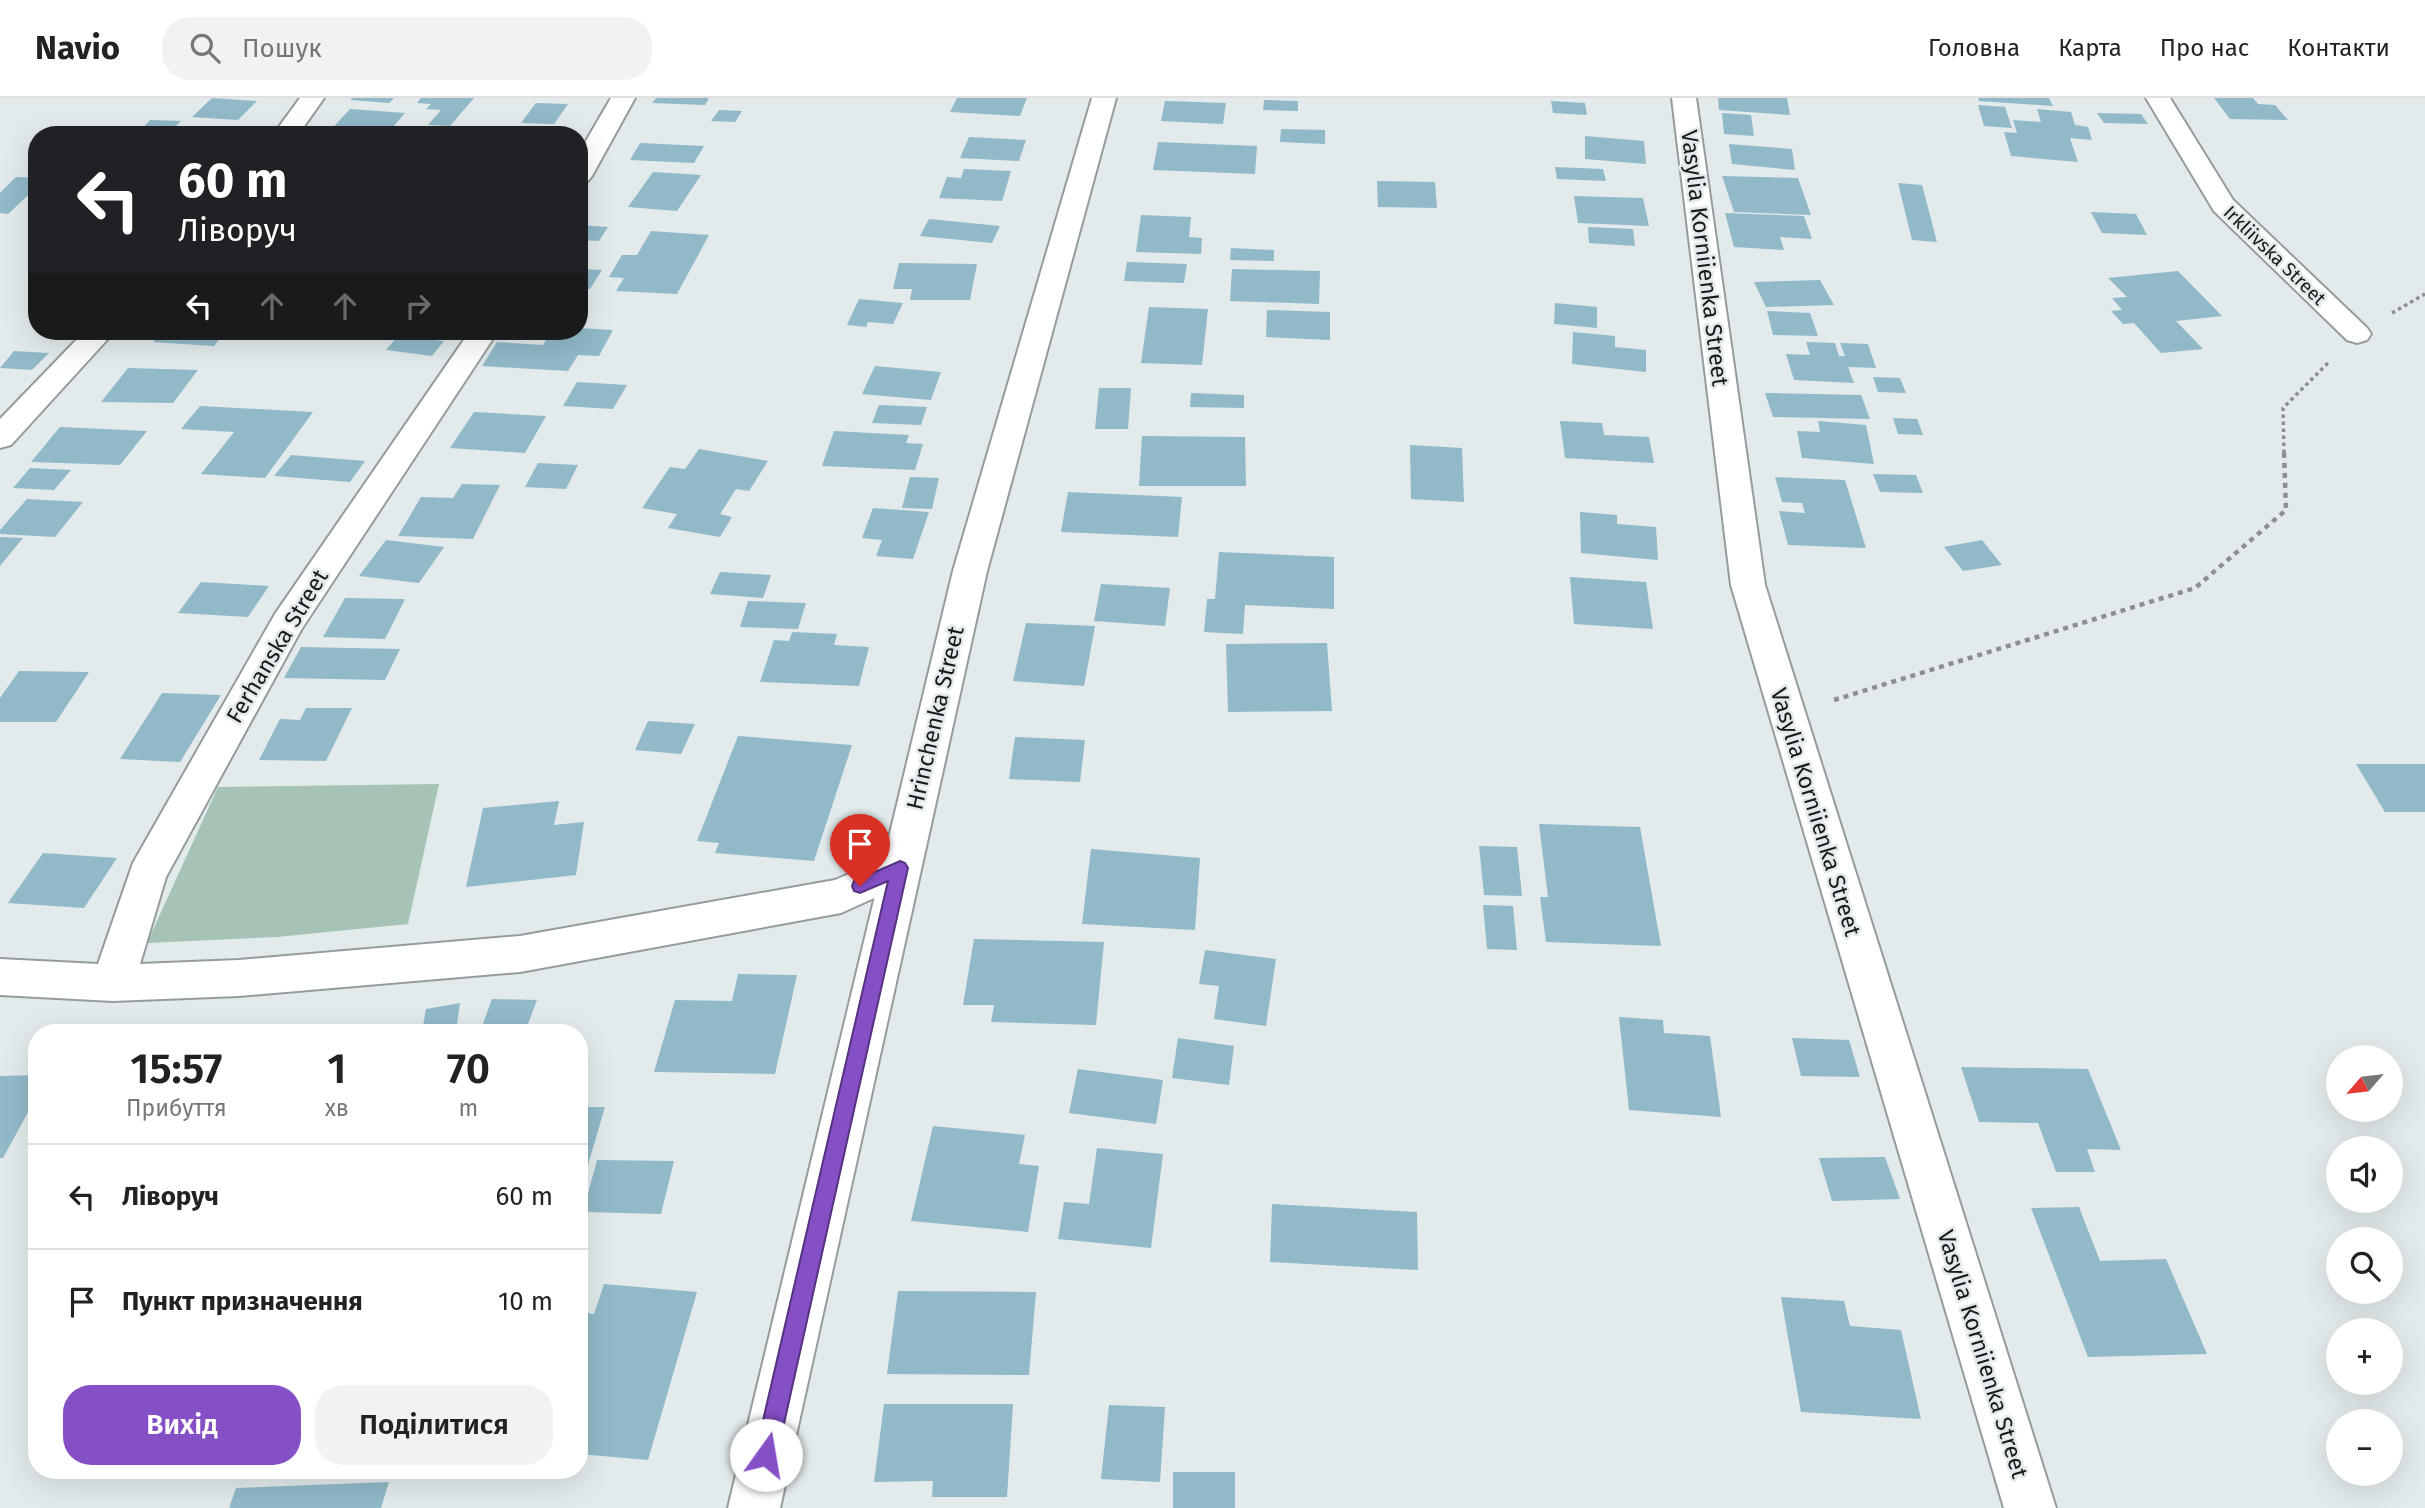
<!DOCTYPE html>
<html lang="uk">
<head>
<meta charset="utf-8">
<style>
	body { margin:0; font-family:"Fira Sans",sans-serif; background:#f2f2f2; color:#222; height:100vh; display:flex; flex-direction:column; font-size:26px; white-space:nowrap }
	* { box-sizing:border-box; margin:0 }
	p { font-size:23px; color:#767676 }
	.icon { flex:none; width:38px; height:38px; fill:none; stroke:currentColor; stroke-width:2; stroke-linecap:round; stroke-linejoin:round }
	.map { position:relative; flex:1; overflow:hidden }
	.sheet { position:absolute; left:28px; top:926px; width:560px; height:455px; display:flex; flex-direction:column; background:#fff; border-radius:28px; box-shadow:0 7px 28px #0002 }
	.sheet>* { flex:none }
	.guide { position:absolute; left:28px; top:28px; width:560px; height:214px; border-radius:28px; box-shadow:0 7px 28px #0002; background:#202124; color:#fff; overflow:hidden }
	.needle { width:46px; rotate:242deg }
	.controls { position:absolute; left:2326px; top:947px; display:grid; gap:14px }
	.controls a { display:grid; place-items:center; width:77px; height:77px; border-radius:50%; background:#fff; box-shadow:0 7px 28px #0002; font-size:35px }
	.pin { position:absolute; display:grid; place-items:center; width:60px; height:60px; color:#fff; margin:-72px -30px; border-radius:50% 50% 50% 0; rotate:-45deg; box-shadow:0 0 7px #0007 }
	.pin .icon { rotate:45deg }
	.me { position:absolute; width:77px; margin:-38px; rotate:13deg; stroke-linejoin:round; filter:drop-shadow(0 0 5px #0008) }
	.turn { display:flex; align-items:center; gap:24px; height:147px; padding:0 35px; font-size:32px }
	.turn .icon { width:91px; height:91px; stroke-width:2.5 }
	.turn b { display:block; font-size:49px; line-height:60px }
	.lanes { display:flex; align-items:center; height:66px; padding:0 35px; background:#0003; justify-content:center; gap:35px; direction:ltr }
	.lanes .off { opacity:.35 }
	.eta { display:flex; justify-content:space-evenly; align-items:center; height:119px; text-align:center }
	.eta b { font-size:42px; font-weight:600; line-height:49px }
	.button { display:flex; gap:14px; margin-top:auto; padding:14px 35px }
	.button a { flex:1; height:80px; border-radius:28px; background:#854fc6; color:#fff; font-size:28px; font-weight:600; line-height:80px; text-align:center }
	.button a+a { background:#f2f2f2; color:#222 }
	ul { padding:0; list-style:none }
	li { display:flex; align-items:center; gap:21px; height:105px; padding:0 35px; border-top:2px solid #e0e0e0 }
	li div { flex:1 }
	li b { display:block; font-size:26px }
	li em { font-style:normal }
	header { display:flex; align-items:center; gap:42px; box-sizing:border-box; height:98px; padding:0 35px; background:#fff; border-bottom:2px solid #e0e0e0 }
	header strong { font-size:33px }
	nav { display:flex; gap:38px; margin-inline-start:auto; font-size:24px }
	.search { width:490px; height:63px; background:#f2f2f2; display:flex; align-items:center; gap:18px; box-sizing:border-box; padding:0 24px; border-radius:28px; color:#767676; font-size:26px }
	.map>svg:first-child { display:block }
</style>
</head>
<body>
<header>
<strong>Navio</strong>
<div class="search"><svg class="icon" aria-label="search" viewBox="0 0 24 24"><circle cx="10" cy="10" r="6"/><path d="M15 15l6 6"/></svg>Пошук</div>
<nav><a>Головна</a><a>Карта</a><a>Про нас</a><a>Контакти</a></nav>
</header>
<div class="map">
<svg width="2425" height="1410" viewBox="0 0 2425 1410">
	<rect width="100%" height="100%" fill="#e2eaeb"/>
	<path fill="#a5c4b5" d="M439,686L408,826L277,839L147,845L218,689Z"/>
	<path fill="#91b9c8" d="M212,0L257,3L238,22L192,19Z
		M352,0H394L389,5L350,2Z
		M421,0H474L450,28L428,27L441,12L426,11L431,6L417,5Z
		M656,0H709L705,7L652,5Z
		M957,0H1027L1020,18L950,14Z
		M1718,0H1787L1790,17L1719,12Z
		M1978,0H2049L2053,8L1979,3Z
		M2214,0H2253L2258,6L2275,7L2288,22L2230,21Z
		M1264,2L1298,3V13L1263,12Z
		M1165,3L1226,5L1223,26L1161,23Z
		M1551,3L1585,5L1587,17L1553,15Z
		M536,5L568,6L554,26L521,25Z
		M1978,7L2005,9L2012,30L1984,28Z
		M350,11L405,15L386,37L327,36Z
		M2037,11L2071,14L2075,27L2088,29L2092,42L2070,40L2078,64L2011,58L2004,34L2017,35L2013,22L2041,24Z
		M719,12L742,13L735,24L711,23Z
		M1722,15L1751,17L1754,38L1724,36Z
		M2097,15L2141,16L2148,26L2104,25Z
		M150,22L181,23L170,34H139Z
		M1281,31L1325,32V46L1280,44Z
		M1585,38L1644,43L1646,66L1585,61Z
		M969,39L1026,42L1019,63L960,60Z
		M1158,44L1257,48L1255,76L1153,72Z
		M640,45L704,48L694,65L630,62Z
		M1729,46L1792,51L1795,72L1732,66Z
		M1555,69L1603,71L1606,83L1557,81Z
		M964,71L1011,73L1002,103L939,100L947,79L961,80Z
		M653,74L701,77L677,113L628,109Z
		M1722,78L1798,80L1811,117L1734,114Z
		M16,79L37,80V89L8,116L0,115V95Z
		M1377,83L1435,84L1437,110L1378,109Z
		M1898,85L1922,87L1937,144L1912,142Z
		M1574,98L1643,100L1649,128L1578,125Z
		M2091,114L2136,116L2147,137L2102,135Z
		M1725,115L1804,118L1812,141L1780,139L1784,152L1734,149Z
		M1141,117L1191,119L1189,139L1202,140L1201,156L1136,154Z
		M929,121L1000,128L992,145L920,138Z
		M579,127L608,129L599,143L579,142Z
		M1588,129L1633,131L1635,148L1589,145Z
		M651,133L709,137L677,196L616,193L624,180L609,179L622,157H637Z
		M1231,150L1274,152V163L1230,162Z
		M1127,164L1187,166L1184,185L1124,183Z
		M899,165L977,166L970,202H910L912,191H893Z
		M579,171L602,172L590,191L579,190Z
		M1232,171L1320,173L1319,206L1230,203Z
		M2178,173L2222,218L2176,223L2203,251L2161,255L2134,225L2123,226L2111,213L2122,212L2112,200L2127,199L2108,180Z
		M1820,182L1834,207L1766,209L1754,184Z
		M859,201L903,205L893,226L868,224L866,229L847,227Z
		M1555,205L1597,209V230L1554,226Z
		M1149,209L1208,211L1202,267L1141,265Z
		M1267,212L1330,214V242L1266,239Z
		M1767,213L1810,215L1818,238L1773,237Z
		M579,230L613,232L599,258L578,257L568,273L482,268L497,244L543,247L552,233H579Z
		M163,233H226L214,248L153,244Z
		M1573,234L1615,238V249L1646,252V274L1572,266Z
		M398,238L444,243L432,258L386,252Z
		M1806,244L1835,245L1839,258H1845L1840,245L1868,246L1876,270L1848,269L1854,285L1794,282L1786,256L1810,257Z
		M14,253L49,255L32,272L0,270Z
		M875,268L941,274L931,302L862,296Z
		M128,270L198,272L173,305L101,304Z
		M1873,279L1900,280L1906,295L1878,294Z
		M577,284L627,287L613,311L563,308Z
		M1099,290H1131L1128,331H1095Z
		M1191,295L1244,297V310L1190,309Z
		M1765,295L1861,297L1870,321L1773,319Z
		M879,307L927,309L921,327L872,325Z
		M200,308L313,314L265,380L201,376L234,334L181,331Z
		M474,314L546,318L525,355L450,350Z
		M1893,320L1917,321L1923,337L1898,336Z
		M1560,323L1602,325L1604,337L1649,339L1654,365L1565,360Z
		M1818,323L1866,327L1874,366L1802,360L1797,333L1820,334Z
		M60,329L147,333L120,367L31,364Z
		M834,333L909,337L906,345L923,346L915,372L822,368Z
		M1142,338L1245,339L1246,388H1139Z
		M1410,347L1462,350L1464,404L1411,401Z
		M699,351L768,363L749,393L736,391L720,416L732,419L720,439L668,430L677,416L642,410L670,369L685,371Z
		M291,357L365,363L350,384L274,378Z
		M538,365L578,367L566,391L525,389Z
		M30,370L71,372L54,392L13,390Z
		M1873,376L1916,377L1923,395L1880,394Z
		M910,379L939,380L932,411L902,410Z
		M1775,379L1845,382L1866,450L1788,447L1779,413L1805,415L1802,405L1782,404Z
		M462,386L500,387L473,441L398,438L421,399L453,400Z
		M1068,394L1182,399L1178,439L1061,434Z
		M27,401L83,404L55,439L0,436V432Z
		M873,410L929,414L913,461L876,458L882,442L862,440Z
		M1580,414L1617,417V426L1656,429L1658,462L1581,455Z
		M0,439L23,440L0,468Z
		M386,442L444,449L419,485L359,478Z
		M1982,442L2002,467L1963,473L1944,449Z
		M1219,454L1334,459V511L1245,507L1243,536L1204,534L1207,501H1215Z
		M720,474L771,477L763,500L710,496Z
		M1570,479L1646,484L1653,531L1574,526Z
		M201,484L269,488L248,519L178,515Z
		M1101,486L1170,490L1165,528L1094,523Z
		M345,500L405,501L385,541L323,539Z
		M748,503L806,505L798,531L740,529Z
		M1026,525L1095,528L1084,588L1013,583Z
		M792,534L837,536L834,547L869,549L859,588L760,584L774,542L789,543Z
		M1327,545L1332,613L1228,614L1226,546Z
		M301,549L400,551L385,582L284,580Z
		M19,573L89,574L56,624H0V600Z
		M162,595L221,597L180,664L120,661Z
		M306,610H352L326,663L259,662L280,621L300,622Z
		M648,623L695,626L681,656L635,652Z
		M738,638L852,647L814,763L715,755L719,745L697,743Z
		M1015,639L1085,642L1080,684L1009,681Z
		M2356,666H2425V714H2385Z
		M559,703L554,727L584,724L576,777L466,789L483,710Z
		M1539,726L1640,729L1661,848L1546,844L1540,799H1548Z
		M1479,748L1517,749L1522,798L1484,797Z
		M1091,751L1200,760L1195,832L1082,826Z
		M43,755L117,760L84,810L8,805Z
		M1483,807L1513,808L1517,852L1487,851Z
		M974,841L1104,844L1096,927L991,924L994,907H963Z
		M1205,852L1276,861L1266,928L1214,921L1219,888L1199,886Z
		M738,876L797,877L775,976L654,974L675,902L732,903Z
		M492,901L537,902L525,934H480Z
		M460,905L456,934H422L426,911Z
		M1619,919L1663,922L1664,935L1710,938L1721,1019L1629,1012Z
		M1178,940L1234,948L1229,987L1172,980Z
		M1792,940L1849,942L1860,979L1801,978Z
		M1961,969L2088,971L2121,1052L2087,1051L2095,1074H2056L2038,1025L1979,1024Z
		M1078,971L1163,982L1156,1026L1069,1015Z
		M37,977V998L3,1060H0V978Z
		M579,1009H605L580,1094H579Z
		M933,1028L1025,1037L1019,1066L1039,1068L1028,1134L911,1123Z
		M1097,1050L1163,1056L1151,1150L1058,1141L1064,1104L1089,1106Z
		M1885,1059L1900,1101L1832,1103L1819,1060Z
		M597,1062L674,1063L661,1116L583,1114Z
		M1272,1106L1417,1114L1418,1172L1270,1164Z
		M2079,1109L2100,1163L2166,1161L2207,1256L2088,1259L2031,1110Z
		M604,1186L697,1194L648,1362L579,1356V1214L594,1216Z
		M898,1193L1036,1194L1029,1277L887,1276Z
		M1781,1199L1844,1203L1850,1228L1901,1232L1921,1321L1801,1314Z
		M884,1306H1013L1007,1399H932L933,1383L874,1384Z
		M1109,1307L1165,1309L1160,1384L1101,1381Z
		M1173,1374H1235V1410H1173Z
		M389,1384L381,1410H229L236,1390Z"/>
	<g fill="none" stroke-linecap="round" stroke-linejoin="round">
		<defs>
			<path id="minor" d="M300,0H324L298,37H273Z
				M611,0H635L592,78L588,83L579,86V55Z
				M1672,0H1696L1765,487L2056,1410H2004L1731,487Z
				M2146,0H2170L2233,102L2367,230L2371,236L2367,242L2357,245L2347,242L2214,113Z
				M85,233H115L11,347L0,350V321Z
				M470,233H498L301,532L166,779L140,866L239,862L520,838L835,782L900,754L914,758L920,770L914,782L841,815L520,874L239,898L113,903L0,897V861L98,866L133,765L275,516Z"/>
			<path id="tertiary" d="M1092,0H1116L987,473L780,1410H728L953,473Z"/>
		</defs>
		<use href="#minor" stroke="#959c9d" stroke-width="4"/>
		<use href="#tertiary" stroke="#959c9d" stroke-width="4"/>
		<path stroke="#8a9091" stroke-width="3.5" stroke-dasharray="3.5 3.5" stroke-linecap="butt" d="M2392,215L2425,196
			M2284,355L2283,310L2328,265"/>
		<path stroke="#8a9091" stroke-width="4.5" stroke-dasharray="5 5" stroke-linecap="butt" d="M1834,602L2195,490L2286,412L2284,353"/>
		<use href="#minor" fill="#fff" fill-rule="evenodd"/>
		<use href="#tertiary" fill="#fff" fill-rule="evenodd"/>
	</g>
	<path fill="#854fc6" stroke="#563381" stroke-width="2" d="M900,763L905,765L908,770L777,1357L774,1364L766,1367L758,1364L755,1357L888,783L860,795L854,793L852,788L854,783Z"/>
	<g text-anchor="middle" stroke-width="5" stroke-linejoin="round" paint-order="stroke">
		<g font-size="19" fill="#171a1b" stroke="#e2eaeb">
			<text transform="translate(2275 157) rotate(44)" y="7">Irkliivska Street</text>
		</g>
		<g font-size="23" fill="#171a1b" stroke="#e2eaeb">
			<text transform="translate(1705 160) rotate(83)" y="8">Vasylia Korniienka Street</text>
			<text transform="translate(277 548) rotate(-59)" y="8">Ferhanska Street</text>
			<text transform="translate(935 620) rotate(-77)" y="8">Hrinchenka Street</text>
			<text transform="translate(1816 714) rotate(73)" y="8">Vasylia Korniienka Street</text>
			<text transform="translate(1983 1256) rotate(73)" y="8">Vasylia Korniienka Street</text>
		</g>
	</g>
</svg>
<div class="controls">
<a><svg class="needle" viewBox="-14 -14 28 28"><path d="M0-13l5 13h-10z" fill="#e53935"/><path d="M0 13l5-13h-10z" fill="#767676"/></svg></a>
<a><svg class="icon" aria-label="sound" viewBox="0 0 24 24"><path d="M4 9h4l5-4v14l-5-4H4zM17 9q2 3 0 6"/></svg></a>
<a><svg class="icon" aria-label="search" viewBox="0 0 24 24"><circle cx="10" cy="10" r="6"/><path d="M15 15l6 6"/></svg></a>
<a>+</a>
<a>−</a>
</div>
<div class="pin" style="left:860px;top:788px;background:#d93025"><svg class="icon" aria-label="arrive" viewBox="0 0 24 24"><path d="M6 21V4h12l-3 4 3 4H6"/></svg></div>
<svg class="me" style="left:766px;top:1357px" viewBox="-20 -20 40 40"><circle r="19" fill="#fff"/><path d="M0-13L10 11 0 6-10 11z" fill="#854fc6"/></svg>
<div class="guide">
<div class="turn"><svg class="icon" aria-label="left" viewBox="0 0 24 24"><path d="M17 20v-9H6M10 6l-5 5 5 5"/></svg><div><b>60 m</b>Ліворуч</div></div>
<div class="lanes"><svg class="icon" aria-label="left" viewBox="0 0 24 24"><path d="M17 20v-9H6M10 6l-5 5 5 5"/></svg><svg class="icon off" aria-label="ahead" viewBox="0 0 24 24"><path d="M12 20V5M6 11l6-6 6 6"/></svg><svg class="icon off" aria-label="ahead" viewBox="0 0 24 24"><path d="M12 20V5M6 11l6-6 6 6"/></svg><svg class="icon off" aria-label="right" viewBox="0 0 24 24"><path d="M7 20v-9h11M14 6l5 5-5 5"/></svg></div>
</div>
<section class="sheet">
<div class="eta">
<div><b>15:57</b><p>Прибуття</p></div>
<div><b>1</b><p>хв</p></div>
<div><b>70</b><p>m</p></div>
</div>
<ul>
<li><svg class="icon" aria-label="left" viewBox="0 0 24 24"><path d="M17 20v-9H6M10 6l-5 5 5 5"/></svg><div><b>Ліворуч</b></div><em>60 m</em></li>
<li><svg class="icon" aria-label="arrive" viewBox="0 0 24 24"><path d="M6 21V4h12l-3 4 3 4H6"/></svg><div><b>Пункт призначення</b></div><em>10 m</em></li>
</ul>
<div class="button"><a>Вихід</a><a>Поділитися</a></div>
</section>
</div>
</body>
</html>
